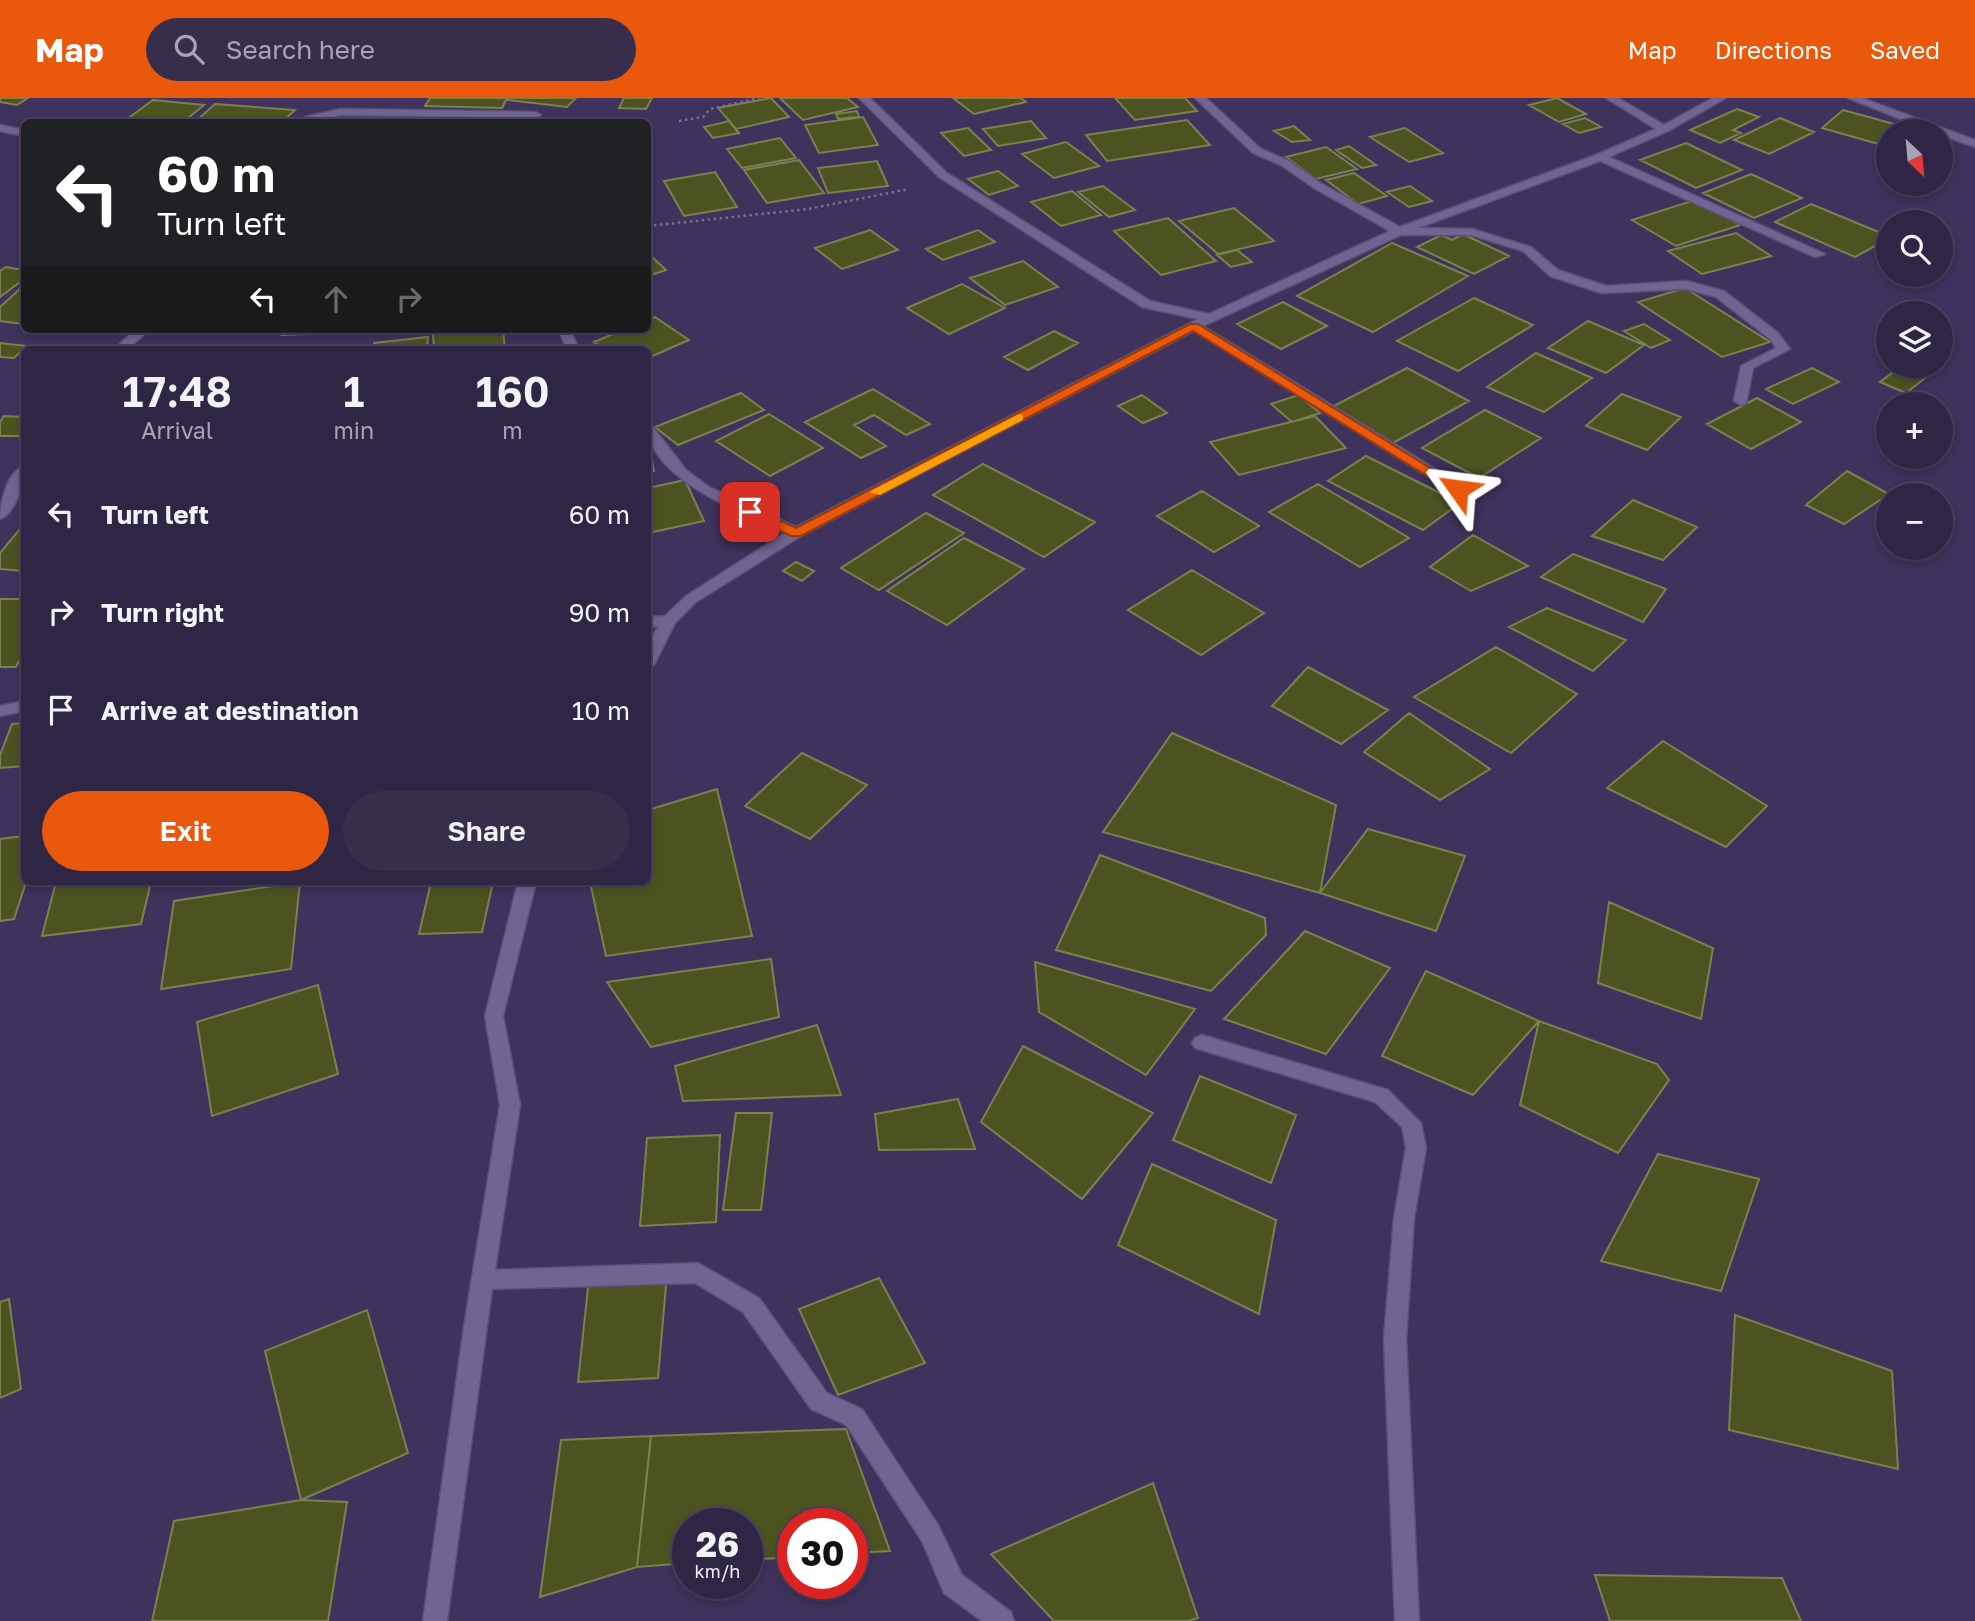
<!DOCTYPE html>
<html lang="en">
<head>
<meta charset="utf-8">
<style>
	body { margin:0; font-family:"Golos Text",sans-serif; background:#372e4c; color:#f1f3f6; height:100vh; display:flex; flex-direction:column; font-size:26px; white-space:nowrap }
	* { box-sizing:border-box; margin:0 }
	p { font-size:23px; color:#a7a5b3 }
	.icon { flex:none; width:38px; height:38px; fill:none; stroke:currentColor; stroke-width:2; stroke-linecap:round; stroke-linejoin:round }
	.map { position:relative; flex:1; overflow:hidden }
	.panel { position:absolute; left:21px; top:248px; width:630px; height:539px; display:flex; flex-direction:column; background:#2f2645; border-radius:10px; box-shadow:0 4px 10px #0003,0 0 0 2px #4a435e }
	.panel>* { flex:none }
	.hud { position:absolute; left:21px; top:21px; width:630px; height:214px; border-radius:10px; box-shadow:0 4px 10px #0003,0 0 0 2px #4a435e; background:#202124; color:#fff; overflow:hidden }
	.needle { width:46px; rotate:154deg }
	.fabs { position:absolute; left:1876px; top:21px; display:grid; gap:14px }
	.fabs a { display:grid; place-items:center; width:77px; height:77px; border-radius:50%; background:#2f2645; box-shadow:0 4px 10px #0003,0 0 0 2px #4a435e; font-size:35px }
	.speed { position:absolute; left:672px; top:1410px; display:flex; gap:14px; font-size:35px; font-weight:700; text-align:center }
	.speed>* { display:grid; place-content:center; width:91px; height:91px; border-radius:50%; background:#2f2645; box-shadow:0 4px 10px #0003,0 0 0 2px #4a435e; line-height:1 }
	.speed small { font-size:18px; font-weight:400 }
	.speed .limit { border:10px solid #d22; background:#fff; color:#111 }
	.pin { position:absolute; display:grid; place-items:center; width:60px; height:60px; color:#fff; margin:-30px; border-radius:14px; box-shadow:0 4px 10px #0006 }
	.me { position:absolute; width:77px; margin:-38px; rotate:301deg; stroke-linejoin:round; filter:drop-shadow(0 0 5px #0008) }
	.turn { display:flex; align-items:center; gap:24px; height:147px; padding:0 21px; font-size:32px }
	.turn .icon { width:91px; height:91px; stroke-width:2.5 }
	.turn b { display:block; font-size:49px; line-height:60px }
	.lanes { display:flex; align-items:center; height:66px; padding:0 21px; background:#0003; justify-content:center; gap:35px; direction:ltr }
	.lanes .off { opacity:.35 }
	.eta { display:flex; justify-content:space-evenly; align-items:center; height:119px; text-align:center }
	.eta b { font-size:42px; font-weight:600; line-height:49px }
	.button { display:flex; gap:14px; margin-top:auto; padding:14px 21px }
	.button a { flex:1; height:80px; border-radius:42px; background:#ea580c; color:#fff; font-size:28px; font-weight:600; line-height:80px; text-align:center }
	.button a+a { background:#372e4c; color:#f1f3f6 }
	ul { padding:0; list-style:none }
	li { display:flex; align-items:center; gap:21px; height:98px; padding:0 21px }
	li div { flex:1 }
	li b { display:block; font-size:26px }
	li em { font-style:normal }
	header { display:flex; align-items:center; gap:42px; box-sizing:border-box; height:98px; padding:0 35px; background:#ea580c; color:#fff }
	header strong { font-size:33px }
	nav { display:flex; gap:38px; margin-inline-start:auto; font-size:24px }
	.search { width:490px; height:63px; background:#372e4c; display:flex; align-items:center; gap:18px; box-sizing:border-box; padding:0 24px; border-radius:38px; color:#a7a5b3; font-size:26px }
	.map>svg:first-child { display:block }
</style>
</head>
<body>
<header>
<strong>Map</strong>
<div class="search"><svg class="icon" aria-label="search" viewBox="0 0 24 24"><circle cx="10" cy="10" r="6"/><path d="M15 15l6 6"/></svg>Search here</div>
<nav><a>Map</a><a>Directions</a><a>Saved</a></nav>
</header>
<div class="map">
<svg width="1975" height="1523" viewBox="0 0 1975 1523">
	<rect width="100%" height="100%" fill="#3f325c"/>
	<path fill="#4c5321" stroke="#7a824f" stroke-width="2" d="M0,0H28L17,7L0,4Z
		M430,0H507L502,10L425,8Z
		M509,0H576L567,9L507,2Z
		M624,0H652L646,11L619,10Z
		M771,0L789,19L736,31L718,10Z
		M780,0H847L858,9L803,22Z
		M953,0H1021L1026,4L974,16Z
		M1115,0H1185L1197,13L1135,22Z
		M1557,0L1586,16L1559,24L1529,7Z
		M153,2L204,7L183,24H123Z
		M215,6L295,12L282,24H195Z
		M1737,11L1759,19L1733,32L1741,35L1720,45L1690,32Z
		M1843,12L1905,29L1900,33H1888V45L1885,48L1822,30Z
		M857,13L859,19L838,21L836,16Z
		M409,19H477L474,24H407Z
		M863,19L878,47L819,55L805,27Z
		M1585,20L1601,29L1579,35L1563,26Z
		M1780,20L1814,34L1769,56L1734,42Z
		M1187,22L1210,47L1107,63L1086,37Z
		M729,23L739,35L713,40L704,29Z
		M1031,23L1046,40L998,48L983,31Z
		M1294,28L1310,42L1292,44L1274,33Z
		M968,30L991,52L964,58L941,35Z
		M1405,30L1443,55L1409,64L1370,39Z
		M780,40L796,60L742,70L727,51Z
		M1066,44L1099,68L1054,80L1022,56Z
		M1686,45L1742,72L1696,90L1640,62Z
		M1349,48L1376,67L1362,70L1336,52Z
		M1326,49L1357,71L1316,81L1286,59Z
		M799,62L824,95L767,105L744,72Z
		M877,63L888,88L828,95L818,70Z
		M998,73L1018,88L989,97L968,81Z
		M715,74L737,109L684,118L664,83Z
		M1354,75L1387,98L1358,106L1326,82Z
		M1751,76L1802,100L1754,120L1703,95Z
		M1103,88L1135,112L1109,119L1078,94Z
		M1410,88L1432,103L1409,109L1387,94Z
		M1072,93L1101,117L1061,128L1031,104Z
		M1695,102L1740,127L1676,148L1632,122Z
		M1811,106L1888,138V141L1855,159L1775,124Z
		M1234,110L1274,143L1218,156L1179,123Z
		M1168,120L1216,163L1161,177L1114,133Z
		M870,132L898,152L842,171L815,150Z
		M978,132L995,144L943,162L926,151Z
		M1736,135L1771,158L1702,176L1668,153Z
		M1463,136L1509,158L1474,176L1417,149L1441,137L1452,142Z
		M1392,145L1468,178L1373,234L1297,198Z
		M1237,152L1252,164L1231,169L1217,157Z
		M648,155L666,172L648,178Z
		M1023,163L1058,189L1005,207L970,180Z
		M6,169L24,172V181L0,199V173Z
		M962,186L1005,210L949,236L907,210Z
		M24,187V226L0,223V209Z
		M1685,190L1770,244L1722,259L1638,204Z
		M1474,200L1533,227L1458,273L1397,243Z
		M1283,204L1327,228L1281,251L1237,226Z
		M655,219L689,242L648,260V252H606L594,244L625,231H648V222Z
		M1588,223L1644,247L1606,275L1548,250Z
		M1644,226L1670,242L1651,250L1624,233Z
		M284,231H311L309,236L282,237Z
		M475,231H503L505,252H434L433,236Z
		M1054,233L1078,245L1028,272L1004,259Z
		M428,239L427,252H374V245Z
		M0,245L27,248L14,260L0,259Z
		M1536,255L1592,280L1544,314L1487,289Z
		M1901,268H1937L1939,269L1906,295L1880,284Z
		M1407,270L1469,303L1393,345L1330,310Z
		M1812,270L1839,284L1793,306L1766,291Z
		M873,291L930,326L906,337L874,317L854,327L886,348L861,360L805,324Z
		M741,295L764,312L678,347L655,329Z
		M1622,296L1681,319L1647,352L1586,328Z
		M1142,297L1167,315L1143,325L1118,308Z
		M1298,297L1320,315L1292,324L1271,306Z
		M1757,300L1801,324L1751,351L1707,326Z
		M1485,312L1541,340L1479,380L1422,350Z
		M769,316L823,350L770,378L716,343Z
		M4,318L24,319V338H0V324Z
		M1315,318L1346,350L1239,377L1210,344Z
		M648,340L654,373L648,374Z
		M1366,358L1460,405L1423,432L1328,383Z
		M983,366L1095,424L1044,459L933,397Z
		M1847,373L1889,396L1844,426L1806,407Z
		M685,382L704,423L648,435V390Z
		M1318,386L1409,440L1360,469L1269,414Z
		M1202,393L1259,428L1214,454L1157,418Z
		M1633,402L1697,429L1663,462L1592,438Z
		M926,415L964,435L879,492L841,470Z
		M24,426V473L0,471V455Z
		M1473,437L1528,468L1471,493L1430,469Z
		M964,440L1024,471L947,527L887,493Z
		M1573,456L1666,491L1643,524L1541,479Z
		M796,464L814,473L802,483L783,473Z
		M1192,472L1264,515L1201,557L1128,512Z
		M0,501H24V553L16,569H0Z
		M1547,510L1626,542L1593,573L1509,529Z
		M1496,549L1577,596L1511,655L1414,599Z
		M1308,569L1388,612L1341,646L1272,608Z
		M1409,615L1490,671L1440,702L1364,654Z
		M24,625V668L0,670V657L12,626Z
		M1172,635L1336,707L1320,795L1103,734Z
		M1663,643L1767,708L1726,749L1607,690Z
		M802,655L867,687L810,741L745,708Z
		M717,691L752,838L606,858L590,784H648V712Z
		M1368,731L1465,758L1436,833L1320,795Z
		M24,738L26,784L14,821L0,823V741Z
		M1100,757L1265,820L1266,837L1211,893L1056,852Z
		M56,784H151L141,826L42,838Z
		M300,784L291,871L161,891L174,803Z
		M431,784H493L482,834L419,836Z
		M1609,804L1713,850L1701,921L1598,885Z
		M1305,833L1390,870L1326,956L1224,921Z
		M771,861L779,919L651,949L607,884Z
		M1035,864L1195,911L1146,977L1039,914Z
		M1426,873L1539,923L1473,997L1382,958Z
		M318,887L338,976L212,1018L197,924Z
		M1539,923L1657,966L1669,982L1618,1055L1520,1007Z
		M817,927L841,997L683,1003L675,968Z
		M1023,948L1153,1015L1082,1101L981,1024Z
		M1200,978L1296,1017L1271,1085L1173,1042Z
		M958,1001L975,1051L879,1052L875,1016Z
		M736,1015H772L761,1112H723Z
		M720,1037L716,1124L640,1128L647,1040Z
		M1658,1056L1759,1081L1721,1193L1601,1163Z
		M1152,1066L1276,1122L1259,1216L1118,1147Z
		M667,1176L658,1280L578,1284L589,1180Z
		M879,1180L925,1265L838,1297L799,1211Z
		M9,1201L21,1291L0,1300V1204Z
		M367,1212L408,1355L301,1402L265,1253Z
		M1735,1217L1892,1273L1898,1371L1729,1332Z
		M846,1331L890,1453L852,1455V1426H793V1459L747,1462V1426H688V1465L637,1469L651,1338Z
		M651,1338L637,1469L540,1499L561,1342Z
		M1153,1385L1198,1520L1188,1523H1054L991,1456Z
		M301,1402L347,1404L328,1523H152L174,1423Z
		M1595,1477L1782,1480L1801,1523H1610Z"/>
	<g fill="none" stroke-linecap="round" stroke-linejoin="round">
		<defs>
			<path id="minor" d="M859,0H870L947,75L1150,203L1209,216L1390,133L1314,90L1281,67L1253,55L1195,0H1206L1261,51L1289,63L1322,86L1400,129L1596,57L1656,31L1606,0H1618L1664,27L1713,0H1726L1668,33L1609,59L1825,156L1815,159L1600,63L1418,130L1472,131L1531,149L1558,172L1606,188L1686,183L1724,193L1778,235L1790,251L1753,270L1746,306L1741,307L1734,303L1741,268L1776,250L1770,241L1716,199L1686,191L1601,195L1550,178L1523,153L1471,137H1401L1203,228L1463,388V394H1453L1194,233L801,438L696,504L675,525L654,567L648,568V549L658,528L648,529V519L665,518L686,498L785,435C745,416 648,381 648,328L653,329L686,372L709,389L796,429L1198,221L1142,209L939,79Z
				M1848,0H1862L1975,42V49L1941,37V33H1931Z
				M341,11L536,14L541,17L536,20L341,17L311,24H301L305,19Z
				M0,27L24,32V38L0,33Z
				M136,231H150L127,252H113Z
				M558,231H570L579,252H567Z
				M24,368C25,383 16,415 0,421C0,405 7,374 24,368Z
				M24,603V613L0,618V608Z
				M518,784H536L503,918L520,1007L495,1172L698,1165L759,1200L827,1295L862,1311L938,1427L962,1477L1011,1514L1014,1523H982L944,1495L922,1443L846,1327L811,1311L743,1214L695,1185L492,1191L447,1523H423L464,1229L500,1007L485,918Z
				M1202,937L1388,992L1421,1025L1426,1050L1414,1120L1406,1241L1419,1523H1395L1384,1241L1394,1120L1406,1050L1402,1029L1375,1004L1195,950L1192,945L1195,940Z"/>
		</defs>
		<use href="#minor" stroke="#5b5074" stroke-width="3"/>
		<path stroke="#7a6f94" stroke-width="2.5" stroke-dasharray="2.5 3.5" stroke-linecap="butt" d="M679,23L703,19L710,11L759,0
			M648,128L808,111L909,91"/>
		<use href="#minor" fill="#706492" fill-rule="evenodd"/>
	</g>
	<path fill="#ea580c" stroke="#983908" stroke-width="2" d="M1190,226H1198L1464,391L1453,394L1193,233L801,438H791L743,414L754,411L796,430Z"/>
	<path fill="#f59e0b" d="M1019,316L1023,317V322L880,397L869,394Z"/>
</svg>
<div class="fabs">
<a><svg class="needle" viewBox="-14 -14 28 28"><path d="M0-13l5 13h-10z" fill="#e53935"/><path d="M0 13l5-13h-10z" fill="#a7a5b3"/></svg></a>
<a><svg class="icon" aria-label="search" viewBox="0 0 24 24"><circle cx="10" cy="10" r="6"/><path d="M15 15l6 6"/></svg></a>
<a><svg class="icon" aria-label="layers" viewBox="0 0 24 24"><path d="M12 4l9 5-9 5-9-5zM3 14l9 5 9-5"/></svg></a>
<a>+</a>
<a>−</a>
</div>
<div class="speed"><div>26<small>km/h</small></div><div class="limit">30</div></div>
<div class="pin" style="left:750px;top:414px;background:#d93025"><svg class="icon" aria-label="arrive" viewBox="0 0 24 24"><path d="M6 21V4h12l-3 4 3 4H6"/></svg></div>
<svg class="me" style="left:1458px;top:391px" viewBox="-20 -20 40 40"><path d="M0-17L14 15 0 8-14 15z" fill="#ea580c" stroke="#fff" stroke-width="4"/></svg>
<div class="hud">
<div class="turn"><svg class="icon" aria-label="left" viewBox="0 0 24 24"><path d="M17 20v-9H6M10 6l-5 5 5 5"/></svg><div><b>60 m</b>Turn left</div></div>
<div class="lanes"><svg class="icon" aria-label="left" viewBox="0 0 24 24"><path d="M17 20v-9H6M10 6l-5 5 5 5"/></svg><svg class="icon off" aria-label="ahead" viewBox="0 0 24 24"><path d="M12 20V5M6 11l6-6 6 6"/></svg><svg class="icon off" aria-label="right" viewBox="0 0 24 24"><path d="M7 20v-9h11M14 6l5 5-5 5"/></svg></div>
</div>
<section class="panel">
<div class="eta">
<div><b>17:48</b><p>Arrival</p></div>
<div><b>1</b><p>min</p></div>
<div><b>160</b><p>m</p></div>
</div>
<ul>
<li><svg class="icon" aria-label="left" viewBox="0 0 24 24"><path d="M17 20v-9H6M10 6l-5 5 5 5"/></svg><div><b>Turn left</b></div><em>60 m</em></li>
<li><svg class="icon" aria-label="right" viewBox="0 0 24 24"><path d="M7 20v-9h11M14 6l5 5-5 5"/></svg><div><b>Turn right</b></div><em>90 m</em></li>
<li><svg class="icon" aria-label="arrive" viewBox="0 0 24 24"><path d="M6 21V4h12l-3 4 3 4H6"/></svg><div><b>Arrive at destination</b></div><em>10 m</em></li>
</ul>
<div class="button"><a>Exit</a><a>Share</a></div>
</section>
</div>
</body>
</html>
